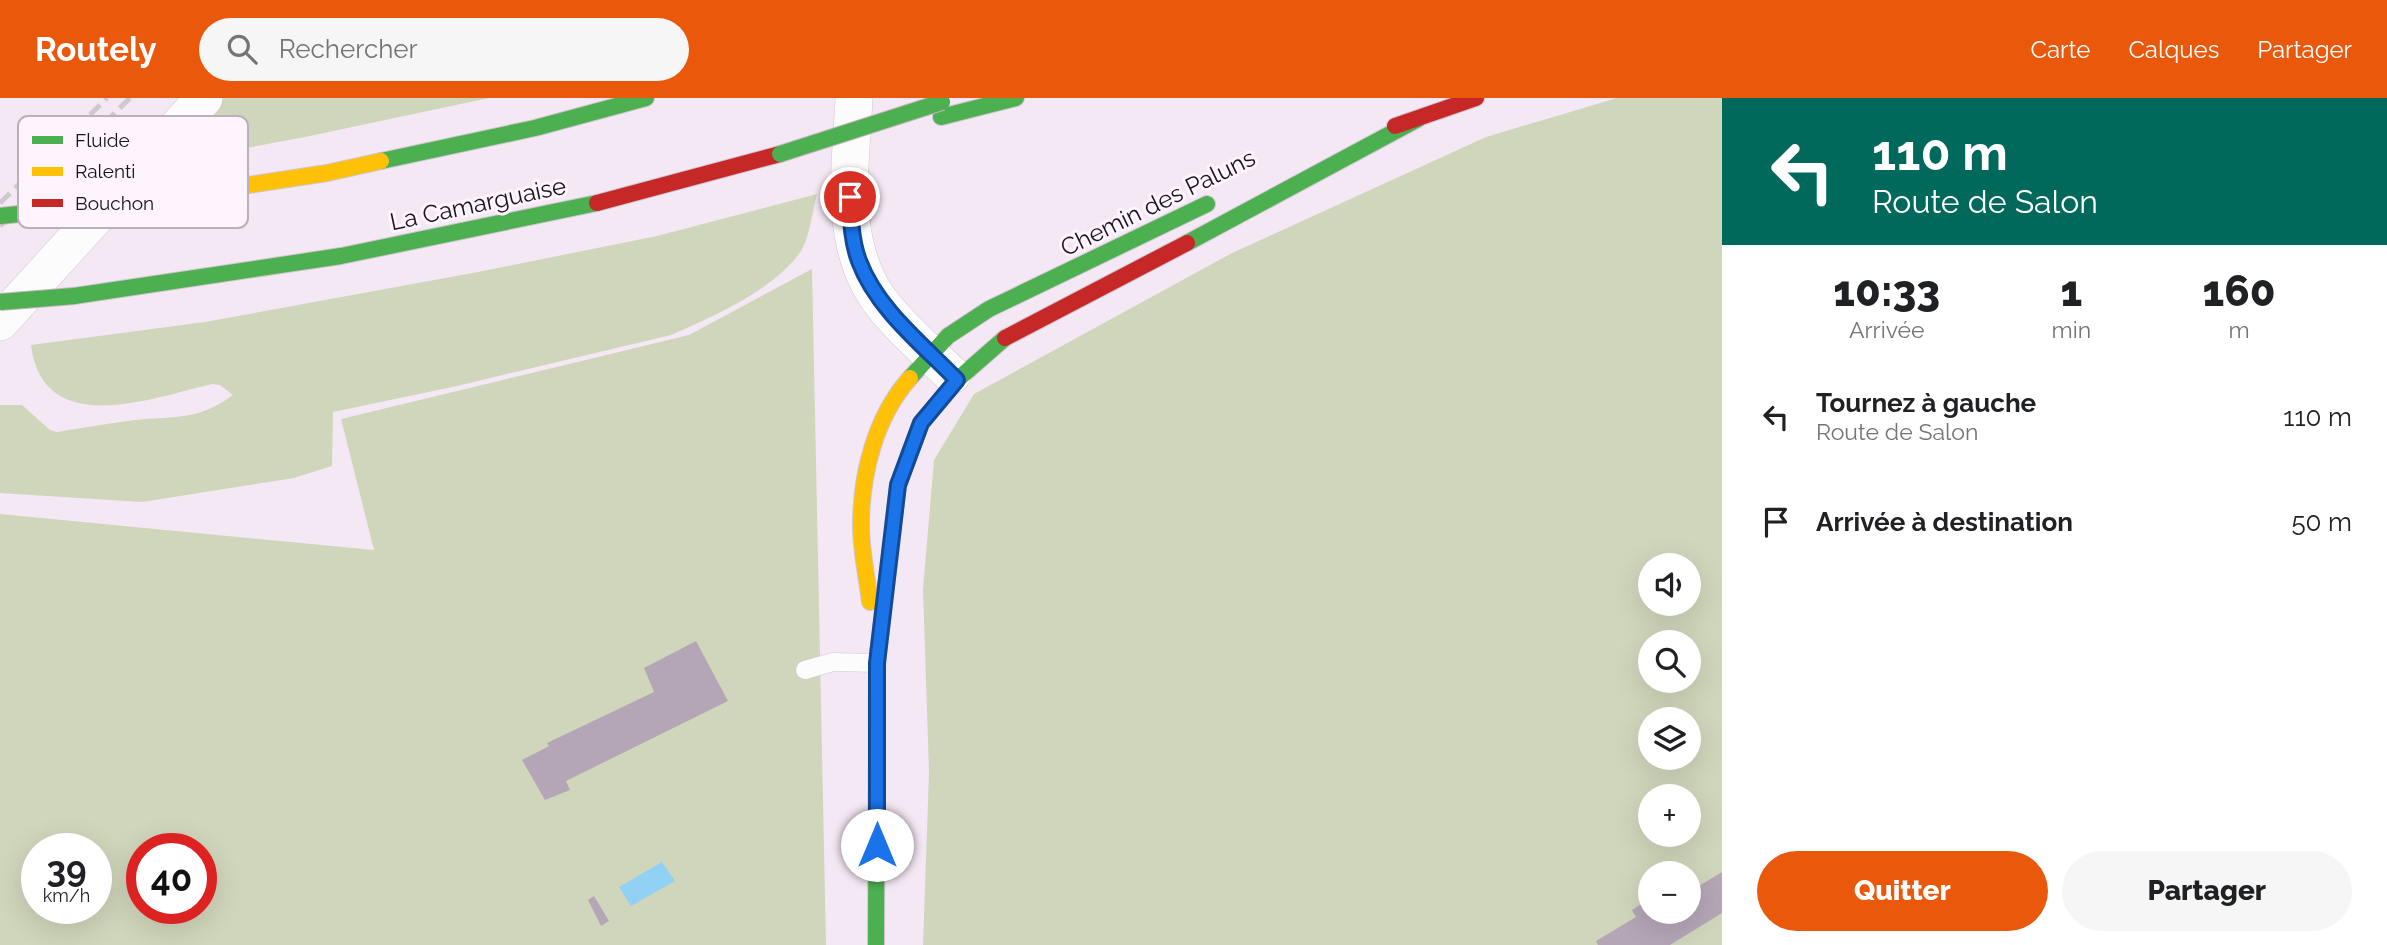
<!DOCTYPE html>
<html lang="fr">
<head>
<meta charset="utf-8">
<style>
	body { margin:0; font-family:Raleway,sans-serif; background:#f6f6f6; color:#202124; height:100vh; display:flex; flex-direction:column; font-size:26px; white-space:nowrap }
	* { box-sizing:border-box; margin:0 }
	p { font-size:23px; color:#757577 }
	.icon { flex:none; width:38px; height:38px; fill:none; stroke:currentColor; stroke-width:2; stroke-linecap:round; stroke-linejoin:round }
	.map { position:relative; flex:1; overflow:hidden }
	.sheet { display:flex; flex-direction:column; background:#fff; width:665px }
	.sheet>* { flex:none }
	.banner { background:#00695c; color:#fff; overflow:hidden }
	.fabs { position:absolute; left:1638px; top:455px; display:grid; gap:14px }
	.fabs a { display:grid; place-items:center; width:63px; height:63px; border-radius:50%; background:#fff; box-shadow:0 7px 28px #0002; font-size:35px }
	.speed { position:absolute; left:21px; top:735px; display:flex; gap:14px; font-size:35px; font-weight:700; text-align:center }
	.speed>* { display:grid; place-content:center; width:91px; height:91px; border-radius:50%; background:#fff; box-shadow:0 7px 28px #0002; line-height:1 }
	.speed small { font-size:18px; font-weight:400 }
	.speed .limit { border:10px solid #d22; background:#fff; color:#111 }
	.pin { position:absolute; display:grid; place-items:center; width:60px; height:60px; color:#fff; margin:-30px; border:4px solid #fff; border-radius:50%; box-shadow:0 2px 7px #0007 }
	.me { position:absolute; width:77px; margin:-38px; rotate:0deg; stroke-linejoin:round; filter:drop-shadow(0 0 5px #0008) }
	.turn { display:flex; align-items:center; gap:24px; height:147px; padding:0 35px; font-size:32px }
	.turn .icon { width:91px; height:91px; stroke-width:2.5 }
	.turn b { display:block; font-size:49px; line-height:60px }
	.eta { display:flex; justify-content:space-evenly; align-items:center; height:119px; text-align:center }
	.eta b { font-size:42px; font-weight:800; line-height:49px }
	.primary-button { display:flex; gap:14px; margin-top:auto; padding:14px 35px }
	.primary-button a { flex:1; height:80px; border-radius:42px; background:#ea580c; color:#fff; font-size:28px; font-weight:800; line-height:80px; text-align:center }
	.primary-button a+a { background:#f6f6f6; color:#202124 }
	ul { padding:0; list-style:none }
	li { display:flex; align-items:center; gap:21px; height:105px; padding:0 35px }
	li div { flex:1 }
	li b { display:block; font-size:26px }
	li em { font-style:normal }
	header { display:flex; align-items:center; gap:42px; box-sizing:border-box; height:98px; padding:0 35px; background:#ea580c; color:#fff }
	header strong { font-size:33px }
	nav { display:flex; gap:38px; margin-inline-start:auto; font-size:24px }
	.search { width:490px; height:63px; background:#f6f6f6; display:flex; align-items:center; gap:18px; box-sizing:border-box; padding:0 24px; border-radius:38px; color:#757577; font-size:26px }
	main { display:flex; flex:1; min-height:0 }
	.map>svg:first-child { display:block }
</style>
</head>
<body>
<header>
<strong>Routely</strong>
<div class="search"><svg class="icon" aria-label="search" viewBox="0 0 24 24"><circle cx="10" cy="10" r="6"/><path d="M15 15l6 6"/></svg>Rechercher</div>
<nav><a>Carte</a><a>Calques</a><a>Partager</a></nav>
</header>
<main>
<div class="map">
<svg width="1722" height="847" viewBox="0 0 1722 847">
	<rect width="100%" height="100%" fill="#f4e8f4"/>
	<path fill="#d0d6bb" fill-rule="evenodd" d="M216,0H489L305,39L171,64L161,58Z
		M1617,0H1722V847H923L929,674L923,491L934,362L974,296L1232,155L1486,39ZM1650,467H1689V506H1650ZM1650,544H1689V583H1650ZM1650,621H1689V660H1650ZM1650,698H1689V737H1650ZM1650,775H1689V814H1650Z
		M817,96C813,111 809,141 801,153C774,192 714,218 671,237L457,288L333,314L332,368L294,380L142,404L0,395V307H22L50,332L57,334C81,330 104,326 128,323C171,317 195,325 233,297L220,287L212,286C152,300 43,342 31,247L205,224L478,174L657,138Z
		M812,171L826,847H0V416L374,452L341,321L689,237ZM37,751H96V810H37ZM142,751H201V810H142Z"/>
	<path fill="#91d1f3" d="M662,764L675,783L631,808L619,789Z"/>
	<path fill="#b5a6b7" d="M696,543L728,603L566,683L570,692L545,702L522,662L549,648L547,645L654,594L644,570Z
		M1722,774V815L1670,847H1598L1596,843L1636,819L1632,812L1650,800V814H1689V794Z
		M594,798L609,823L601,828L588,802Z"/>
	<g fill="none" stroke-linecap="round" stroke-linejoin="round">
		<defs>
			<path id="lane" d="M805,572L833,564L877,565"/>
			<path id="street" d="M854,0C851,66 838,141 877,199C894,224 930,255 952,277
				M0,224L204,0"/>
			<path id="fast" d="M941,19L1016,0
				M381,63L535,30L646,0
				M1187,145L1418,21
				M74,198L341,158L597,105
				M910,280L948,238L989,211L1207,106
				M876,847L877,565L898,387L921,325L957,282L1005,240"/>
			<path id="slow" d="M164,100L327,75L381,63
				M870,504C867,479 861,453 861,428C861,377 875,319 910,280"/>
			<path id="jam" d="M1395,28L1476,0
				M597,105L780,56
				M1005,240L1187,145"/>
		</defs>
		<use href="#lane" stroke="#cfc6d0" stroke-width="19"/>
		<use href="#street" stroke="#cfc6d0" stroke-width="38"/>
		<use href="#fast" stroke="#cfc6d0" stroke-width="18"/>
		<use href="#slow" stroke="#cfc6d0" stroke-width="18"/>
		<use href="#jam" stroke="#cfc6d0" stroke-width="18"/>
		<use href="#lane" stroke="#fdfcfd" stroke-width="18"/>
		<use href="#street" stroke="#fdfcfd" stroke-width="37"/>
		<use href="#fast" stroke="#4caf50" stroke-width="16"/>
		<use href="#slow" stroke="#ffc107" stroke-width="16"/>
		<use href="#jam" stroke="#c62828" stroke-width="16"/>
		<path stroke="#cdc9cd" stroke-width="5" stroke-dasharray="14 7" stroke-linecap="butt" d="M0,105L107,0
			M0,128L130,0"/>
		<defs>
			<path id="fast-bridge" d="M780,56L942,4
				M0,118L164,100
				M0,204L74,198"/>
		</defs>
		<use href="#fast-bridge" stroke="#c4b4bc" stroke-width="18" stroke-linecap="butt"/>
		<use href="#fast-bridge" stroke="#4caf50" stroke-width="16"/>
	</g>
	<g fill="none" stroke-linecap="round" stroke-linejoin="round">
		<defs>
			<path id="route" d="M850,99C851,120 851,142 859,163C877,211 922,246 957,282L921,325L898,387L877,565V747"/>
		</defs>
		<use href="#route" stroke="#114b97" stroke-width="18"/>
		<use href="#route" stroke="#1a73e8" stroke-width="12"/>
	</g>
	<g text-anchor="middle" stroke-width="6" stroke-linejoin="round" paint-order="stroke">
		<g font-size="24" fill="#1a131b" stroke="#fdf4fe">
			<text transform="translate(1158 105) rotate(-26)" y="8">Chemin des Paluns</text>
			<text transform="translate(478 106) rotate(-12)" y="8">La Camarguaise</text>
		</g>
	</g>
	<rect x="18" y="18" width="230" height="112" rx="10" fill="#fdf4fe" stroke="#b9b0ba" stroke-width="2"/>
	<rect x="32" y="38" width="31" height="8" fill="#4caf50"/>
	<rect x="32" y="69" width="31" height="9" fill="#ffc107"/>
	<rect x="32" y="101" width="31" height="8" fill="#c62828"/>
	<g font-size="19" fill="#1a131b">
		<text x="75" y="49">Fluide</text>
		<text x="75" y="80">Ralenti</text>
		<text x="75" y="112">Bouchon</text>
	</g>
</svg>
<div class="fabs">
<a><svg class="icon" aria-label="sound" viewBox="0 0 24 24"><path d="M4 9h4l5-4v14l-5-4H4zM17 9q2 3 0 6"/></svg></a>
<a><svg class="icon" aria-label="search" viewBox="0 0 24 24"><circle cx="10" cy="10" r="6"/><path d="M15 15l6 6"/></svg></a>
<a><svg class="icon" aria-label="layers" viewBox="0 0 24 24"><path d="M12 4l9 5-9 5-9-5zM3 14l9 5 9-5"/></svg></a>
<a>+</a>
<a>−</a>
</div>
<div class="speed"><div>39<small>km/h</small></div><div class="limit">40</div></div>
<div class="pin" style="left:850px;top:99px;background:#d93025"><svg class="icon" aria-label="arrive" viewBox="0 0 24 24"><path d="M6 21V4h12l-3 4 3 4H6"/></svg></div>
<svg class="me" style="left:877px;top:747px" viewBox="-20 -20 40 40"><circle r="19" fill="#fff"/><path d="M0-13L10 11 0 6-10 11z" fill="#1a73e8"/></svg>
</div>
<section class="sheet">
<div class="banner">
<div class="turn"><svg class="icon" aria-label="left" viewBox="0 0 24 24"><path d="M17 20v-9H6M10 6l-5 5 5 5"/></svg><div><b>110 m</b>Route de Salon</div></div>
</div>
<div class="eta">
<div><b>10:33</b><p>Arrivée</p></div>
<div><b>1</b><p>min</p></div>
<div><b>160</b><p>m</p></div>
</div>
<ul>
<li><svg class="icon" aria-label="left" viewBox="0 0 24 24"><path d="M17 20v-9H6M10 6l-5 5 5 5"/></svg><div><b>Tournez à gauche</b><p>Route de Salon</p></div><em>110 m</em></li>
<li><svg class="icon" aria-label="arrive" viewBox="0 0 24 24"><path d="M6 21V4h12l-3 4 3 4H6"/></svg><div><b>Arrivée à destination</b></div><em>50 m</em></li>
</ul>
<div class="primary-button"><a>Quitter</a><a>Partager</a></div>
</section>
</main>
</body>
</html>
